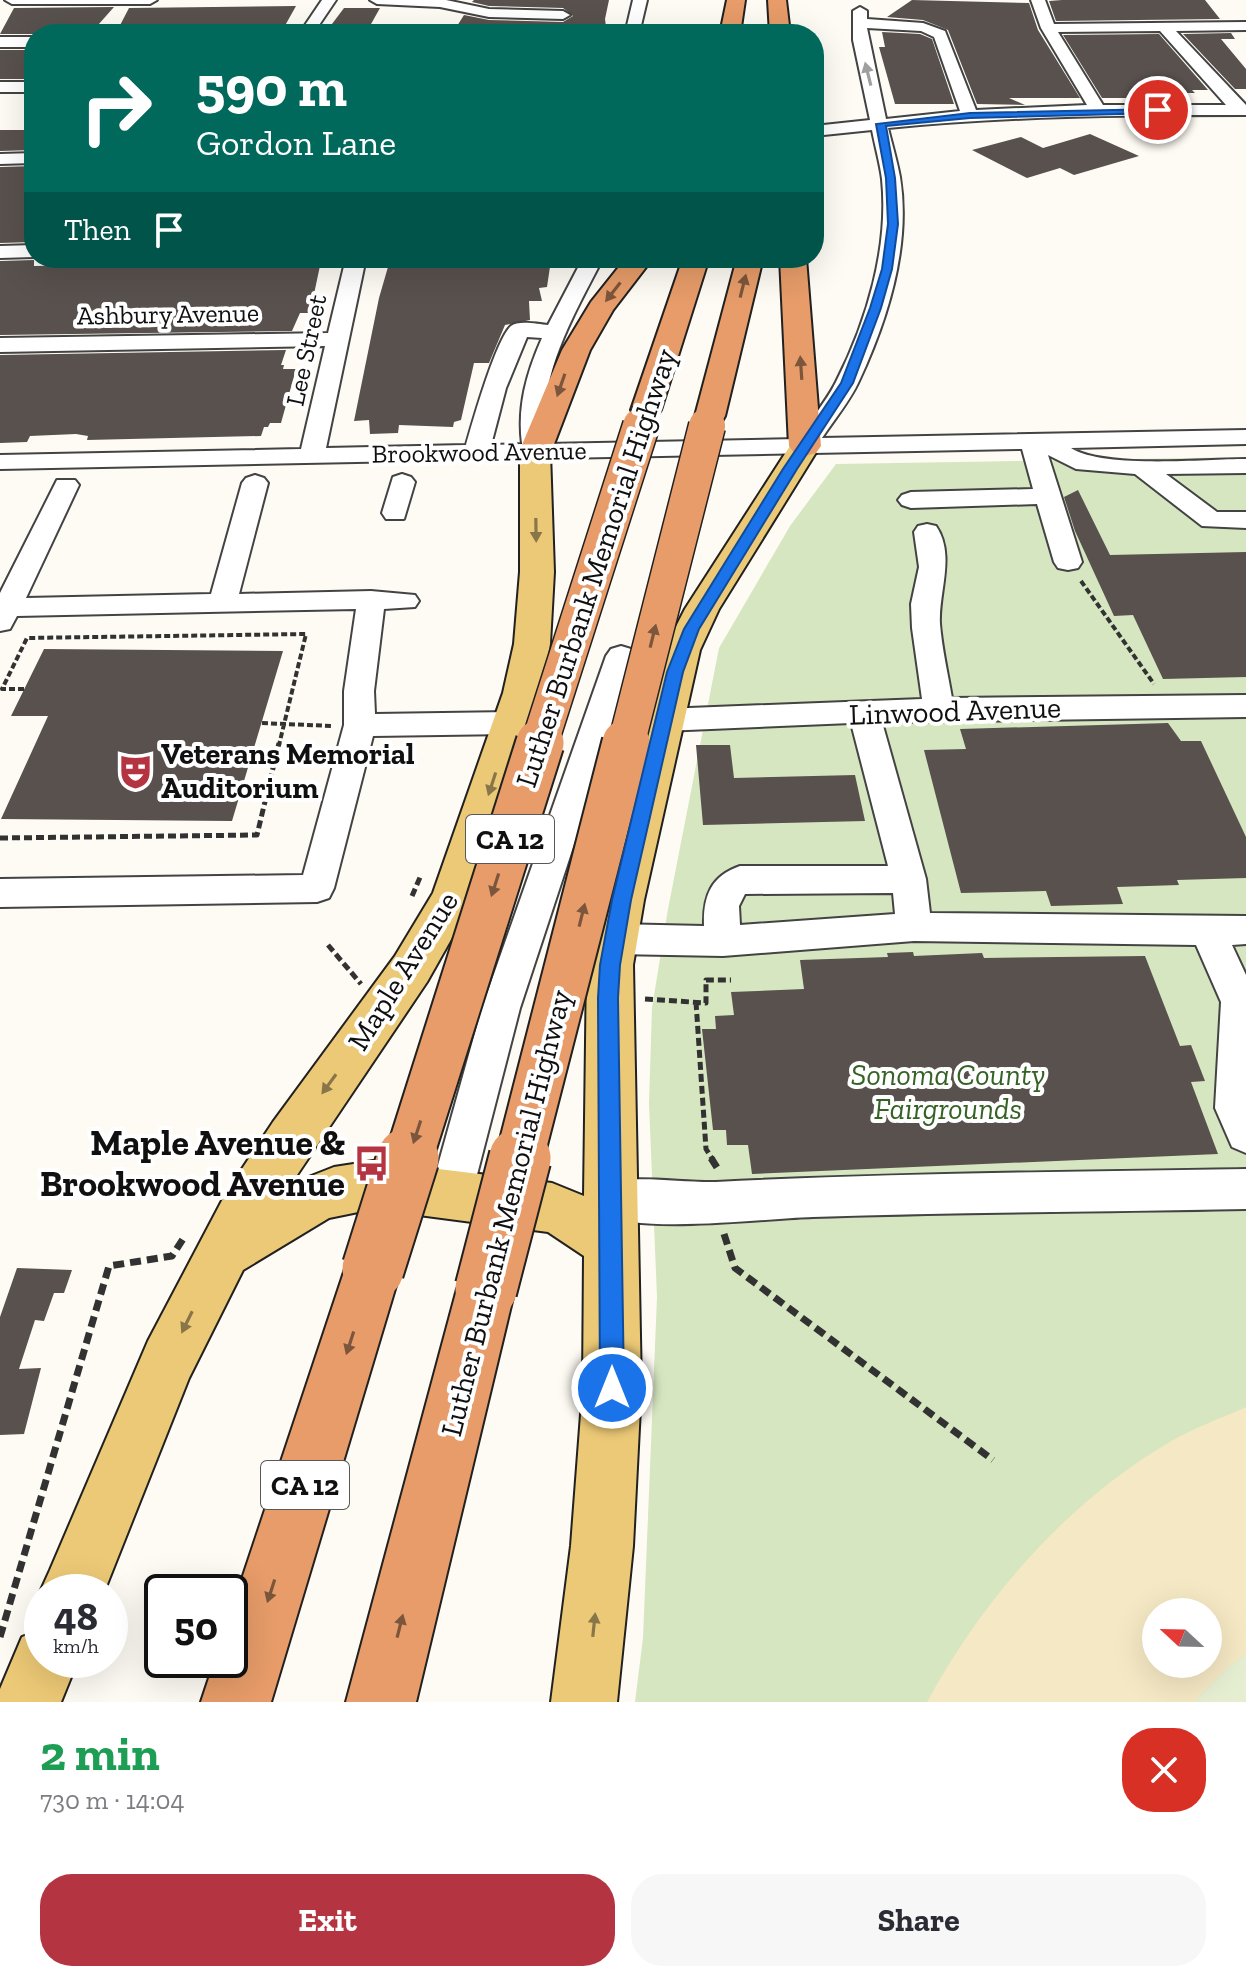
<!DOCTYPE html>
<html lang="en">
<head>
<meta charset="utf-8">
<style>
	body { margin:0; font-family:"Zilla Slab",serif; background:#f7f7f7; color:#2b2b33; height:100vh; display:flex; flex-direction:column; font-size:30px; white-space:nowrap }
	* { box-sizing:border-box; margin:0 }
	p { font-size:26px; color:#7c7c81 }
	.icon { flex:none; width:44px; height:44px; fill:none; stroke:currentColor; stroke-width:2; stroke-linecap:round; stroke-linejoin:round }
	.map { position:relative; height:1702px; overflow:hidden }
	.side { display:flex; flex-direction:column; background:#fff; flex:1 }
	.side>* { flex:none }
	.guide { position:absolute; left:24px; top:24px; width:800px; height:244px; border-radius:32px; box-shadow:0 8px 32px #0002; background:#00695c; color:#fff; overflow:hidden }
	.needle { width:52px; rotate:292deg }
	.tools { position:absolute; left:1142px; top:1598px; display:grid; gap:16px }
	.tools a { display:grid; place-items:center; width:80px; height:80px; border-radius:50%; background:#fff; box-shadow:0 8px 32px #0002; font-size:40px }
	.speed { position:absolute; left:24px; top:1574px; display:flex; gap:16px; font-size:40px; font-weight:700; text-align:center }
	.speed>* { display:grid; place-content:center; width:104px; height:104px; border-radius:50%; background:#fff; box-shadow:0 8px 32px #0002; line-height:1 }
	.speed small { font-size:20px; font-weight:400 }
	.speed .limit { border:4px solid #111; border-radius:12px; background:#fff; color:#111 }
	.pin { position:absolute; display:grid; place-items:center; width:68px; height:68px; color:#fff; margin:-34px; border:4px solid #fff; border-radius:50%; box-shadow:0 2px 8px #0007 }
	.me { position:absolute; width:88px; margin:-44px; rotate:0deg; stroke-linejoin:round; filter:drop-shadow(0 0 6px #0008) }
	.turn { display:flex; align-items:center; gap:28px; height:168px; padding:0 40px; font-size:36px }
	.turn .icon { width:104px; height:104px; stroke-width:2.5 }
	.turn b { display:block; font-size:56px; line-height:68px }
	.then { display:flex; align-items:center; height:76px; padding:0 40px; background:#0003; gap:16px; font-size:30px }
	.round { display:grid; place-items:center; flex:none; width:84px; height:84px; border-radius:32px; background:#f7f7f7 }
	.overview { display:flex; align-items:center; justify-content:space-between; height:136px; padding:0 40px }
	h1 { font-size:48px; font-weight:800; line-height:60px; color:#1e9e55 }
	.primary-button { display:flex; gap:16px; margin-top:auto; padding:16px 40px }
	.primary-button a { flex:1; height:92px; border-radius:32px; background:#b43441; color:#fff; font-size:32px; font-weight:800; line-height:92px; text-align:center }
	.primary-button a+a { background:#f7f7f7; color:#2b2b33 }
	.map>svg:first-child { display:block }
</style>
</head>
<body>
<div class="map">
<svg width="1246" height="1702" viewBox="0 0 1246 1702">
	<rect width="100%" height="100%" fill="#fefbf4"/>
	<path fill="#d6e6c0" fill-rule="evenodd" d="M1246,457V1702H635L643,1638L657,1297L649,1104L652,1008L668,909L719,648L790,526L836,464ZM1156,1612H1208V1664H1156Z"/>
	<path fill="#f5e8c4" fill-rule="evenodd" d="M1246,1407V1654L1225,1670L1194,1702H927C984,1597 1068,1501 1173,1440C1196,1427 1222,1418 1246,1407ZM1156,1612H1208V1664H1156Z"/>
	<path fill="#e5eed1" d="M1246,1654V1702H1194L1225,1670Z"/>
	<path fill="#58514d" d="M474,0H609L605,19L607,34L530,31L529,34H452L464,15L489,20L563,22L573,16L563,8L489,6L472,2Z
		M912,0L1029,3L1038,30L1080,98H1009L1025,105L977,104L948,30L923,20L887,17Z
		M1062,0H1205L1220,19L1056,21L1049,1Z
		M296,6L282,31L116,33L129,8Z
		M114,7L90,34H0L14,8Z
		M344,8H380L366,33L326,32Z
		M882,32L920,34L932,39L954,104H895L879,47H885Z
		M1231,33L1235,39H1221L1246,69V89H1235L1183,34Z
		M1159,34L1208,90H1192L1195,93H1148L1152,98H1102L1063,35Z
		M0,50H34V68L24,79H0Z
		M0,130H34V150L0,151Z
		M1090,134L1139,156L1074,175L1060,168L1027,178L972,150L1021,137L1043,148Z
		M34,166V242L0,243V167Z
		M494,258L551,260L547,287L539,288L542,301H529L530,320L505,325L489,363H474L461,420L454,422L453,427L399,425L398,433L370,434L369,420L354,421L379,298L390,260Z
		M34,260V266L321,261L310,313H300L292,331L0,335V261Z
		M286,350L281,365H284L283,369H296L281,423H270L268,427H264L261,436L87,440L88,436L76,434L30,436L27,442L0,443V355Z
		M1078,490L1110,555L1246,552V677L1163,679L1133,615L1114,616L1075,531L1064,497Z
		M44,649L283,651L232,821L1,819L48,716H11Z
		M1168,723L1181,741H1201L1246,837V878L1177,880L1179,885L1117,887L1123,904L1051,906L1046,891L961,893L924,750L966,749L960,729Z
		M696,745H730L734,778L855,775L865,821L703,825Z
		M913,952L914,956L982,953L984,958L1145,956L1180,1046L1191,1045L1205,1081L1191,1082L1218,1154L752,1174L748,1145H727L726,1130H713L702,1029H716L715,1016L734,1015L731,992L804,989L800,960L888,957L887,953Z
		M17,1268L72,1270L64,1293H54L44,1321L35,1320L19,1369L41,1368L24,1434L0,1435V1317Z"/>
	<g fill="none" stroke-linecap="round" stroke-linejoin="round">
		<defs>
			<path id="minor" d="M5,0H157L150,4H12Z
				M322,0H336L313,34H299Z
				M370,0H446L489,9L563,11L570,15L563,19L489,17L440,7L377,4Z
				M633,0H647L639,34H625Z
				M1031,0H1045L1054,24L1246,22V30L1176,31L1246,105V115C1126,115 1008,116 888,128C892,144 897,161 900,177C911,245 888,319 859,381C850,401 834,420 822,438L1246,430V444L1071,448C1104,469 1204,459 1246,459V473L1166,474L1217,512H1246V528L1202,526L1135,474L1076,469L1048,455L1082,562L1078,568L1068,570L1058,568L1054,562L1037,504L911,508L902,505L898,500L902,495L911,492L1033,489L1022,449L0,469V455L301,449L325,346L0,352V338L328,333L346,258H366L326,448L466,445C472,424 496,339 511,326C518,320 538,324 548,325L583,258H603C574,315 536,377 546,444L798,439C810,420 826,402 836,382C867,321 889,247 882,179C880,163 875,146 872,130L814,136V126L870,120L853,40V11L860,7L867,11V19L923,23L945,31L976,110L1087,105L1041,28ZM867,28L921,31L934,37L960,111L886,119ZM1160,31L1226,105H1103L1058,32ZM527,337L542,338C527,372 517,406 522,444L491,445L506,388Z
				M0,37H34V47H0Z
				M0,82H34V92H0Z
				M34,153V163L0,164V154Z
				M34,245V257L0,258V246Z
				M402,474L411,477L415,482L404,519H386L382,513L393,477Z
				M255,475L264,478L268,483L239,594L371,591L415,595L419,601L415,607L384,609L374,691L375,714L512,712L523,715L527,723L523,731L512,734L373,736L334,888L329,898L317,902L0,907V879L303,875L344,725V691L356,609L17,616L10,629L0,631V593L57,480H75L79,485L26,598L211,594L242,483L246,478Z
				M927,524L936,526C956,555 938,593 940,624C942,649 948,674 952,698L1246,695V717L882,722L926,879L930,913L1246,916V944L1232,945L1246,975V1153L1232,1147L1215,1108L1221,1002L1196,945L914,941L723,956L615,954L602,949L597,939L602,929L615,924L704,926C703,896 711,876 740,866H888L851,723L664,731L653,728L649,720L653,712L664,709L922,699L912,628L911,604L919,567L914,532L918,526ZM893,893L895,914L740,925L739,906L745,894Z
				M621,646L631,649L636,656L520,1008L472,1194L466,1208L451,1214L436,1208L430,1194L482,1008L606,656L611,649Z
				M1246,1169V1209C1102,1212 957,1212 813,1217C757,1219 645,1234 595,1214L589,1200L595,1186C628,1173 679,1183 716,1182C892,1173 1069,1172 1246,1169Z"/>
			<path id="major" d="M805,437L816,440L820,446L719,609L700,650L644,900L633,965L641,1388L633,1546L617,1702H551L571,1546L583,1388L584,1256L548,1232L373,1209L329,1218L243,1270L189,1378L104,1592H42V1596L40,1592L50,1570L148,1341L226,1193L273,1122L395,956L433,893L503,693L514,644L520,572V452L524,446L535,443L546,446L550,452L554,572L550,644L541,693L475,897L427,982L291,1184L334,1167L373,1161L552,1183L584,1196L587,965L600,900L664,650L685,609L790,446L794,440Z
				M42,1629V1660H78L61,1702H0V1689L22,1637Z"/>
			<path id="highway" d="M727,0H745L740,34H720Z
				M768,0H786L790,34H770Z
				M626,258H653L613,310L590,350L551,452L546,459L535,462L524,459L519,452L562,350L591,302Z
				M683,258H709L661,410L657,416L646,419L635,416L631,410Z
				M737,258H763L725,416L721,423L710,425L699,423L695,416Z
				M780,258H806L821,446L816,453L805,456L794,453L789,446Z
				M373,1241L393,1249L401,1269L271,1702H201L215,1660H230V1615L345,1269L353,1249Z
				M486,1260L506,1269L515,1289L416,1702H346L457,1289L466,1269Z"/>
		</defs>
		<use href="#minor" stroke="#434343" stroke-width="4"/>
		<use href="#major" stroke="#212121" stroke-width="4"/>
		<use href="#highway" stroke="#212121" stroke-width="4"/>
		<path stroke="#323232" stroke-width="4" stroke-dasharray="6 3" stroke-linecap="butt" d="M1081,581L1154,684
			M24,689H2L27,638L306,634L279,745
			M262,723L333,726"/>
		<path stroke="#323232" stroke-width="5" stroke-dasharray="8 4" stroke-linecap="butt" d="M0,838L257,835L279,743
			M412,896L421,875
			M328,945L361,984
			M645,999L706,1003V980H731
			M696,1002L706,1149L713,1160"/>
		<path stroke="#323232" stroke-width="7" stroke-dasharray="11 6" stroke-linecap="butt" d="M711,1158L718,1169
			M724,1234L735,1268L993,1460
			M0,1637L109,1266L172,1256L183,1239"/>
		<use href="#minor" fill="#fff" fill-rule="evenodd"/>
		<use href="#major" fill="#ecc976" fill-rule="evenodd"/>
		<use href="#highway" fill="#e79c69" fill-rule="evenodd"/>
		<defs>
			<path id="highway-bridge-far3" d="M640,428L646,410
				M707,428L710,416"/>
			<path id="highway-bridge-far2" d="M539,745L641,426
				M626,745L707,426"/>
			<path id="highway-bridge-far1" d="M408,1160L540,743
				M519,1160L626,743"/>
			<path id="highway-bridge" d="M373,1269L408,1158
				M486,1289L520,1158"/>
		</defs>
		<use href="#highway-bridge-far3" stroke="#212121" stroke-width="29" stroke-linecap="butt"/>
		<use href="#highway-bridge-far2" stroke="#212121" stroke-width="39" stroke-linecap="butt"/>
		<use href="#highway-bridge-far1" stroke="#212121" stroke-width="51" stroke-linecap="butt"/>
		<use href="#highway-bridge" stroke="#212121" stroke-width="65" stroke-linecap="butt"/>
		<use href="#highway-bridge-far3" stroke="#e79c69" stroke-width="27"/>
		<use href="#highway-bridge-far2" stroke="#e79c69" stroke-width="36"/>
		<use href="#highway-bridge-far1" stroke="#e79c69" stroke-width="47"/>
		<use href="#highway-bridge" stroke="#e79c69" stroke-width="61"/>
	</g>
	<defs><path id="oneway-solid" d="M-6-.8H1V-3.2L6.5 0L1 3.2V.8H-6Z" transform="scale(2)"/></defs>
	<use fill="#9f9f9f" href="#oneway-solid" transform="translate(868 74) rotate(-104)"/>
	<g fill="#7c563c">
		<use href="#oneway-solid" transform="translate(743 286) rotate(-76)"/>
		<use href="#oneway-solid" transform="translate(613 292) rotate(128)"/>
		<use href="#oneway-solid" transform="translate(801 368) rotate(-94)"/>
		<use href="#oneway-solid" transform="translate(561 385) rotate(109)"/>
		<use href="#oneway-solid" transform="translate(653 636) rotate(-76)"/>
		<use href="#oneway-solid" transform="translate(495 885) rotate(108)"/>
		<use href="#oneway-solid" transform="translate(582 915) rotate(-76)"/>
		<use href="#oneway-solid" transform="translate(417 1132) rotate(108)"/>
		<use href="#oneway-solid" transform="translate(350 1343) rotate(108)"/>
		<use href="#oneway-solid" transform="translate(271 1591) rotate(108)"/>
		<use href="#oneway-solid" transform="translate(400 1626) rotate(-76)"/>
	</g>
	<g fill="#897648">
		<use href="#oneway-solid" transform="translate(536 530) rotate(89)"/>
		<use href="#oneway-solid" transform="translate(492 784) rotate(108)"/>
		<use href="#oneway-solid" transform="translate(329 1084) rotate(126)"/>
		<use href="#oneway-solid" transform="translate(187 1322) rotate(116)"/>
		<use href="#oneway-solid" transform="translate(594 1625) rotate(-84)"/>
	</g>
	<path fill="#1a73e8" stroke="#114b97" stroke-width="2" d="M1161,109L1158,113L970,118L886,126L895,178L898,224L892,269L881,308L853,383L797,469L699,629L683,672L631,900L620,965L618,998L624,1388L621,1397L612,1400L603,1397L600,1388L598,998L600,965L612,900L667,672L684,629L783,469L841,383L870,308L882,269L888,224L886,178L876,124L970,113Z"/>
	<defs>
		<symbol id="theatre-bare" viewBox="-9 -9 18 18"><path d="M-5-5.5Q0-4 5-5.5V0Q5 5 0 6Q-5 5-5 0ZM-3.3-2.5H-1v1.5H-3.3ZM1-2.5H3.3v1.5H1ZM-2.8 1Q0 5.5 2.8 1Z" fill="#b43441" stroke="#fff" stroke-width="2.5" paint-order="stroke"/></symbol>
		<symbol id="bus-bare" viewBox="-9 -9 18 18"><path d="M-5-6H5V4H4V6H2V4H-2V6H-4V4H-5ZM-3.5-4V0h7V-4ZM-3.5 1.2v1.5H-2V1.2ZM2 1.2v1.5H3.5V1.2Z" fill="#b43441" stroke="#fff" stroke-width="2.5" paint-order="stroke"/></symbol>
	</defs>
	<g fill-rule="evenodd">
		<use href="#theatre-bare" x="110" y="746" width="51" height="51"/>
		<use href="#bus-bare" x="346" y="1138" width="51" height="51"/>
	</g>
	<g text-anchor="middle" stroke-width="8" stroke-linejoin="round" paint-order="stroke">
		<g font-size="26" fill="#101010" stroke="#fff">
			<text transform="translate(168 314) rotate(-1)" y="9">Ashbury Avenue</text>
			<text transform="translate(306 350) rotate(-78)" y="9">Lee Street</text>
			<text transform="translate(479 452) rotate(-1)" y="9">Brookwood Avenue</text>
		</g>
		<g fill="#fff" stroke="#585858" stroke-width="2">
			<rect x="466" y="815" width="88" height="48" rx="6"/>
			<rect x="261" y="1461" width="88" height="48" rx="6"/>
		</g>
		<g font-size="28" font-weight="bold" fill="#101010">
			<text x="510" y="849">CA 12</text>
			<text x="305" y="1495">CA 12</text>
		</g>
		<g font-size="30" fill="#101010" stroke="#fff">
			<text transform="translate(596 568) rotate(-72)" y="10">Luther Burbank Memorial Highway</text>
			<text transform="translate(955 711) rotate(-2)" y="10">Linwood Avenue</text>
			<text transform="translate(403 971) rotate(-58)" y="10">Maple Avenue</text>
			<text transform="translate(506 1213) rotate(-76)" y="10">Luther Burbank Memorial Highway</text>
		</g>
		<g font-size="30" font-weight="bold" fill="#101010" stroke="#fff" text-anchor="start">
			<text x="161" y="764">Veterans Memorial<tspan x="161" dy="34">Auditorium</tspan></text>
		</g>
		<g font-size="30" font-style="italic" fill="#356225" stroke="#fff">
			<text x="948" y="1085">Sonoma County<tspan x="948" dy="34">Fairgrounds</tspan></text>
		</g>
		<g font-size="36" font-weight="bold" fill="#101010" stroke="#fff" text-anchor="end">
			<text x="345" y="1155">Maple Avenue &amp;<tspan x="345" dy="41">Brookwood Avenue</tspan></text>
		</g>
	</g>
</svg>
<div class="tools">
<a><svg class="needle" viewBox="-14 -14 28 28"><path d="M0-13l5 13h-10z" fill="#e53935"/><path d="M0 13l5-13h-10z" fill="#7c7c81"/></svg></a>
</div>
<div class="speed"><div>48<small>km/h</small></div><div class="limit">50</div></div>
<div class="pin" style="left:1158px;top:110px;background:#d93025"><svg class="icon" aria-label="arrive" viewBox="0 0 24 24"><path d="M6 21V4h12l-3 4 3 4H6"/></svg></div>
<svg class="me" style="left:612px;top:1388px" viewBox="-20 -20 40 40"><circle r="17" fill="#1a73e8" stroke="#fff" stroke-width="3"/><path d="M0-11L8 9 0 5-8 9z" fill="#fff"/></svg>
<div class="guide">
<div class="turn"><svg class="icon" aria-label="right" viewBox="0 0 24 24"><path d="M7 20v-9h11M14 6l5 5-5 5"/></svg><div><b>590 m</b>Gordon Lane</div></div>
<div class="then">Then<svg class="icon" aria-label="arrive" viewBox="0 0 24 24"><path d="M6 21V4h12l-3 4 3 4H6"/></svg></div>
</div>
</div>
<section class="side">
<div class="overview"><div><h1>2 min</h1><p>730 m · 14:04</p></div><a class="round" style="background:#d93025;color:#fff"><svg class="icon" aria-label="close" viewBox="0 0 24 24"><path d="M6 6l12 12M18 6L6 18"/></svg></a></div>
<div class="primary-button"><a>Exit</a><a>Share</a></div>
</section>
</body>
</html>
